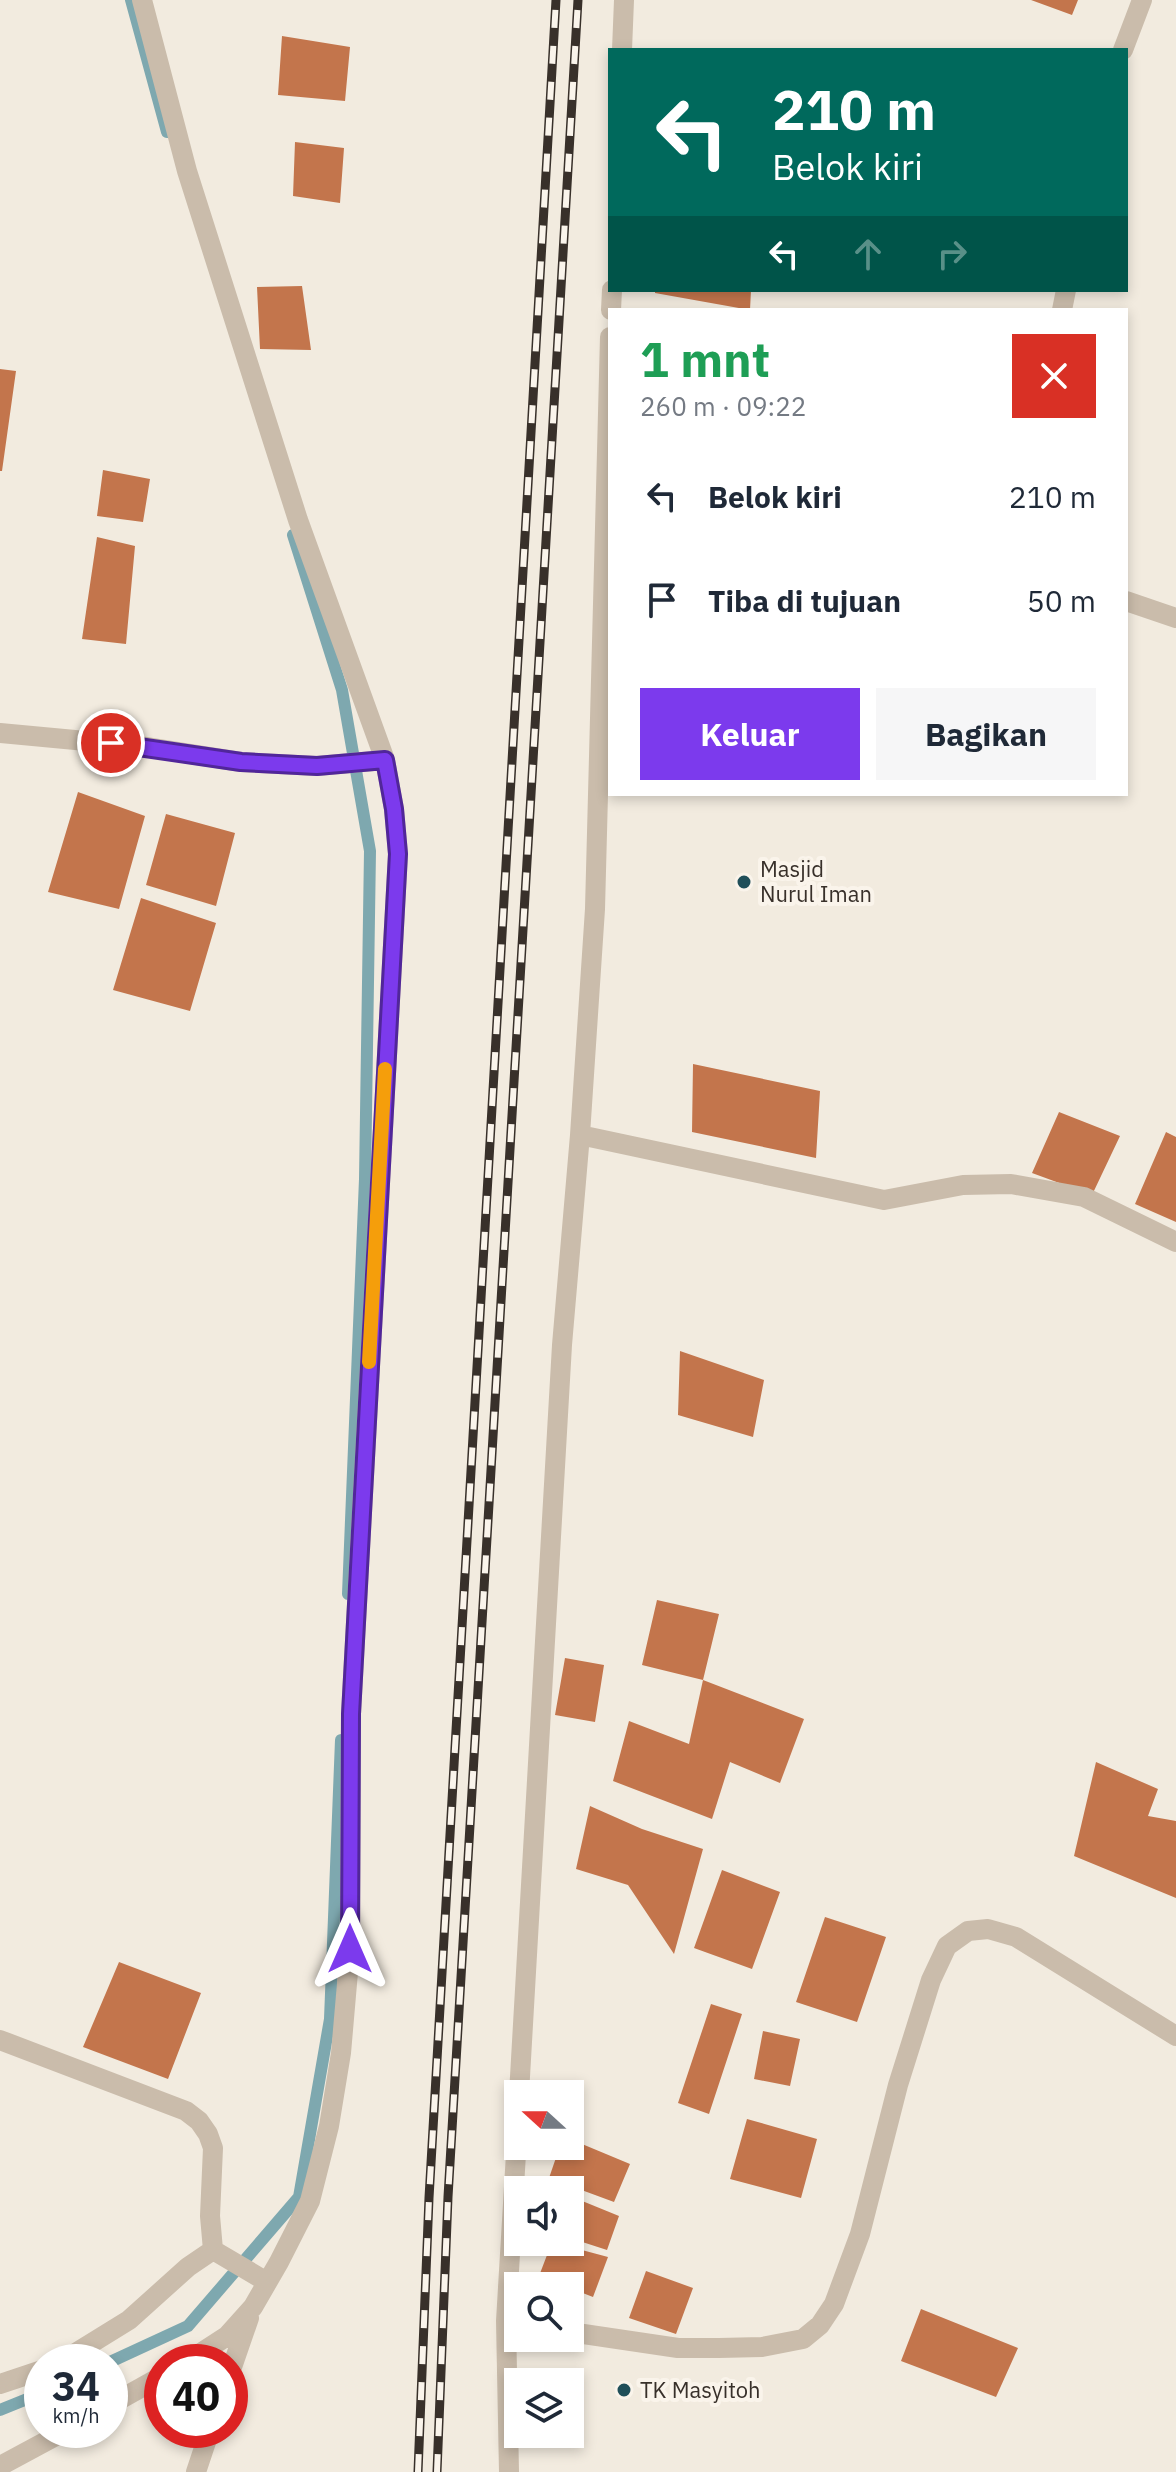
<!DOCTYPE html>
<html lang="id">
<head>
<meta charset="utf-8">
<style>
	body { margin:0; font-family:"IBM Plex Sans",sans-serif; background:#f6f6f7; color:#1f2937; height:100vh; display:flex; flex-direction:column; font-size:30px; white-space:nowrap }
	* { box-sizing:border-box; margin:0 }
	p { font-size:26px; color:#747a83 }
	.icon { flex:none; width:44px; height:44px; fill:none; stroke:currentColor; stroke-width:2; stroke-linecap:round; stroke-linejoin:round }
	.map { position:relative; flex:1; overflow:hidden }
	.sheet { position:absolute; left:608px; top:308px; width:520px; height:488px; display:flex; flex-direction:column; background:#fff; border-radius:0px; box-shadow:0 4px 12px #0003 }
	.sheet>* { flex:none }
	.top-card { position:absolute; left:608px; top:48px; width:520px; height:244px; border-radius:0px; box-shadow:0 4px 12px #0003; background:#00695c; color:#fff; overflow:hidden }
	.needle { width:52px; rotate:291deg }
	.fabs { position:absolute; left:504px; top:2080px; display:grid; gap:16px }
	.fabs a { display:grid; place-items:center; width:80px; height:80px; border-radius:0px; background:#fff; box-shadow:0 4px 12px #0003; font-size:40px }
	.speed { position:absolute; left:24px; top:2344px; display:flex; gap:16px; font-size:40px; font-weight:700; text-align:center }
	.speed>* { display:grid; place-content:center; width:104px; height:104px; border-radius:50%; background:#fff; box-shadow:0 4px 12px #0003; line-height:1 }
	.speed small { font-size:20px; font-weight:400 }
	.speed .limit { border:12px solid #d22; background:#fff; color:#111 }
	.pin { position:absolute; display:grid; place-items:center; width:68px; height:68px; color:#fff; margin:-34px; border:4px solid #fff; border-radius:50%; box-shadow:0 2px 8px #0007 }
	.me { position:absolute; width:88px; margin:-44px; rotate:0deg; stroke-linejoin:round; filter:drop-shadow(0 0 6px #0008) }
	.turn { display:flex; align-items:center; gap:28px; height:168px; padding:0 32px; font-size:36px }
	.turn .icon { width:104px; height:104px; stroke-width:2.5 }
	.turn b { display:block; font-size:56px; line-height:68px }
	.lanes { display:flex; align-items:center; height:76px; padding:0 32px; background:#0003; justify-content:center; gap:40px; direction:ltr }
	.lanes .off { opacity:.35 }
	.round { display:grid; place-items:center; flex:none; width:84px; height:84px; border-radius:0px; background:#f6f6f7 }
	.overview { display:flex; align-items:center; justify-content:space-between; height:136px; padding:0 32px }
	h1 { font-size:48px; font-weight:800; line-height:60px; color:#1e9e55 }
	.button { display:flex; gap:16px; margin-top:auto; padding:16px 32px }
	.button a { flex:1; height:92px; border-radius:0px; background:#7c3aed; color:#fff; font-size:32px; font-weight:800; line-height:92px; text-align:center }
	.button a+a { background:#f6f6f7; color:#1f2937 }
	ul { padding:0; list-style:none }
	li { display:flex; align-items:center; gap:24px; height:104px; padding:0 32px }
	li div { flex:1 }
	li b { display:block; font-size:30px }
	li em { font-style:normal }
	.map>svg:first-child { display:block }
</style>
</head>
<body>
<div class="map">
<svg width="1176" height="2472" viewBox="0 0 1176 2472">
	<rect width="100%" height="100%" fill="#f2ebdf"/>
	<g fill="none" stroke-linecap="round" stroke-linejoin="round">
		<path stroke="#7ea8af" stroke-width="12" d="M131,0L167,132
			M293,535L342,690L370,851L365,1179L348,1594
			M110,2362L188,2326L299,2197L330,2019L341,1740
			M0,2410L42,2393"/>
	</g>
	<path fill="#c3754c" d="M1031,0H1078L1072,15Z
		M282,36L350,47L345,101L278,95Z
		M295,142L344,148L340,203L293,196Z
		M302,286L311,350L260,349L257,287Z
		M655,290H751L750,310L655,293Z
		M0,369L16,371L2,471H0Z
		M103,470L150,479L143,522L97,516Z
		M97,537L135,546L126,644L82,639Z
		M78,792L145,816L119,909L48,892Z
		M166,814L235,833L216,906L146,885Z
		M141,898L216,923L190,1011L113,990Z
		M693,1064L820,1091L816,1158L692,1132Z
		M1059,1112L1120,1136L1092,1195L1032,1173Z
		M1166,1132L1176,1137V1222L1135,1204Z
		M680,1351L764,1380L753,1437L678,1415Z
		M657,1600L719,1614L703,1680L642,1665Z
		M565,1658L604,1665L595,1722L555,1715Z
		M703,1680L804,1719L780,1783L730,1762L712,1819L613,1781L629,1721L689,1744Z
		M1096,1762L1158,1789L1148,1816L1176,1821V1898L1074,1856Z
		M590,1806L642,1829L703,1849L674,1954L628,1885L576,1869Z
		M722,1870L780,1892L752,1969L694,1948Z
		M825,1917L886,1937L857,2022L796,2002Z
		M119,1962L201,1993L168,2079L83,2047Z
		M711,2004L742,2014L709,2114L678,2103Z
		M763,2031L800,2039L790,2086L754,2079Z
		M747,2119L817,2139L801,2198L730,2179Z
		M570,2139L630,2164L614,2202L549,2178L560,2146H570Z
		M570,2196L619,2216L607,2250L570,2238Z
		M552,2242L608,2257L593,2297L539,2276Z
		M646,2271L693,2288L676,2334L629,2318Z
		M921,2309L1018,2348L996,2397L901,2361Z"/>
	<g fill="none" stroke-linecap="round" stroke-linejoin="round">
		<path stroke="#cabcab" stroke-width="20" d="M142,0L187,171L298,520L385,760L394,809L398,854L351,1714L350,1949L341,2053L329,2126L310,2201L279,2262L253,2307L227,2336L187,2362
			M622,50L624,0
			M1123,50L1142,0
			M611,310L612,290
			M1062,310L1066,290
			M1126,601L1176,618
			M0,733L139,746L241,762L317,766L385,760
			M580,1135L884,1200L963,1185L1011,1184L1084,1197L1176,1242
			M0,2040L186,2111L199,2121L208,2134L213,2148L210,2216L213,2250L267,2282
			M519,2094L562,1345L580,1135L595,909L610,337
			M570,2332L678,2348H719L762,2347L803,2339L820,2325L834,2304L860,2234L898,2085L931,1980L947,1946L968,1931L988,1929L1016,1937L1176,2036
			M61,2362L129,2320L188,2267L213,2250
			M230,2373L249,2318
			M0,2384L42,2370
			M110,2405L162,2376
			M0,2466L67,2430
			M196,2472L210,2430
			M509,2472L506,2321L518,2120"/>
		<defs>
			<path id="rail" d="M418,2472L429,2198L556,0
				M437,2472L448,2197L578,0"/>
		</defs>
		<use href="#rail" stroke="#38302a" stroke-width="9"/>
		<use href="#rail" stroke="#faf4eb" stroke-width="6" stroke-dasharray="18" stroke-linecap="butt"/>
	</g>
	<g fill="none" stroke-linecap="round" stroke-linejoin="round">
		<defs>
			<path id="route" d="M111,743L241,762L317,766L385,760L394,809L398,854L351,1714L350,1949"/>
		</defs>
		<use href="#route" stroke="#51269a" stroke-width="20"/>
		<use href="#route" stroke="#7c3aed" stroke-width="14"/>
		<path stroke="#f59e0b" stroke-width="14" d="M369,1362L385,1069"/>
	</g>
	<g fill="#204f59" stroke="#faf4eb" stroke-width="3">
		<circle cx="744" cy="882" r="8"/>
		<circle cx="624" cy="2390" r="8"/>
	</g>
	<g text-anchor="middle" stroke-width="8" stroke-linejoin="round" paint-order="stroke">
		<g font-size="22" fill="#38302a" stroke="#faf4eb" text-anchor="start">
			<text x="760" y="877">Masjid<tspan x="760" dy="25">Nurul Iman</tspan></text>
			<text x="640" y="2398">TK Masyitoh</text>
		</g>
	</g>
</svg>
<div class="fabs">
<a><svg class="needle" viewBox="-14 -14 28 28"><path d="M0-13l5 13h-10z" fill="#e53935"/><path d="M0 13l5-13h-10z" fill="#747a83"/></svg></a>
<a><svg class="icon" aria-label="sound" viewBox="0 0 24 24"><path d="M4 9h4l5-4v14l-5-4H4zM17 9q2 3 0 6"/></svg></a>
<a><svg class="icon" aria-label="search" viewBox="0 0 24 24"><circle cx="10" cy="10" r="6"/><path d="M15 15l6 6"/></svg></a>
<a><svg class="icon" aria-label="layers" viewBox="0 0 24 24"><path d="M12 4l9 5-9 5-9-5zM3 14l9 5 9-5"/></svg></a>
</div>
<div class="speed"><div>34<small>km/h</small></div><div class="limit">40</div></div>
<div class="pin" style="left:111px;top:743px;background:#d93025"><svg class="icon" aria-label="arrive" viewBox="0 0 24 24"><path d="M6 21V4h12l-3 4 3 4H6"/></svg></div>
<svg class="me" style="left:350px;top:1949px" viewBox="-20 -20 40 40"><path d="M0-17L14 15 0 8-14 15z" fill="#7c3aed" stroke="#fff" stroke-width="4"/></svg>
<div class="top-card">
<div class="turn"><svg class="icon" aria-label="left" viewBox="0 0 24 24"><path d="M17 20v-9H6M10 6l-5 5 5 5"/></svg><div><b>210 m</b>Belok kiri</div></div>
<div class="lanes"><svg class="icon" aria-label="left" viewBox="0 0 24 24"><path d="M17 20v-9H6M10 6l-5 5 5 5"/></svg><svg class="icon off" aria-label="ahead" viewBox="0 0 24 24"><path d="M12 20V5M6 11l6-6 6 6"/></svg><svg class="icon off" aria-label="right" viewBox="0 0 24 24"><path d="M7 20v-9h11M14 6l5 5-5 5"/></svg></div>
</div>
<section class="sheet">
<div class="overview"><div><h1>1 mnt</h1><p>260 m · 09:22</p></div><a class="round" style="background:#d93025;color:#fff"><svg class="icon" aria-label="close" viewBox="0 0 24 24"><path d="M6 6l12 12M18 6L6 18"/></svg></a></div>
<ul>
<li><svg class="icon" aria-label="left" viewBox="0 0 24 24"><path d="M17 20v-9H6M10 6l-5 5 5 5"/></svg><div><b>Belok kiri</b></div><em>210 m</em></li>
<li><svg class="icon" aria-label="arrive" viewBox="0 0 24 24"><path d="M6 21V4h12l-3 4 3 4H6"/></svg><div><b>Tiba di tujuan</b></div><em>50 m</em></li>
</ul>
<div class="button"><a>Keluar</a><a>Bagikan</a></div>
</section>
</div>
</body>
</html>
